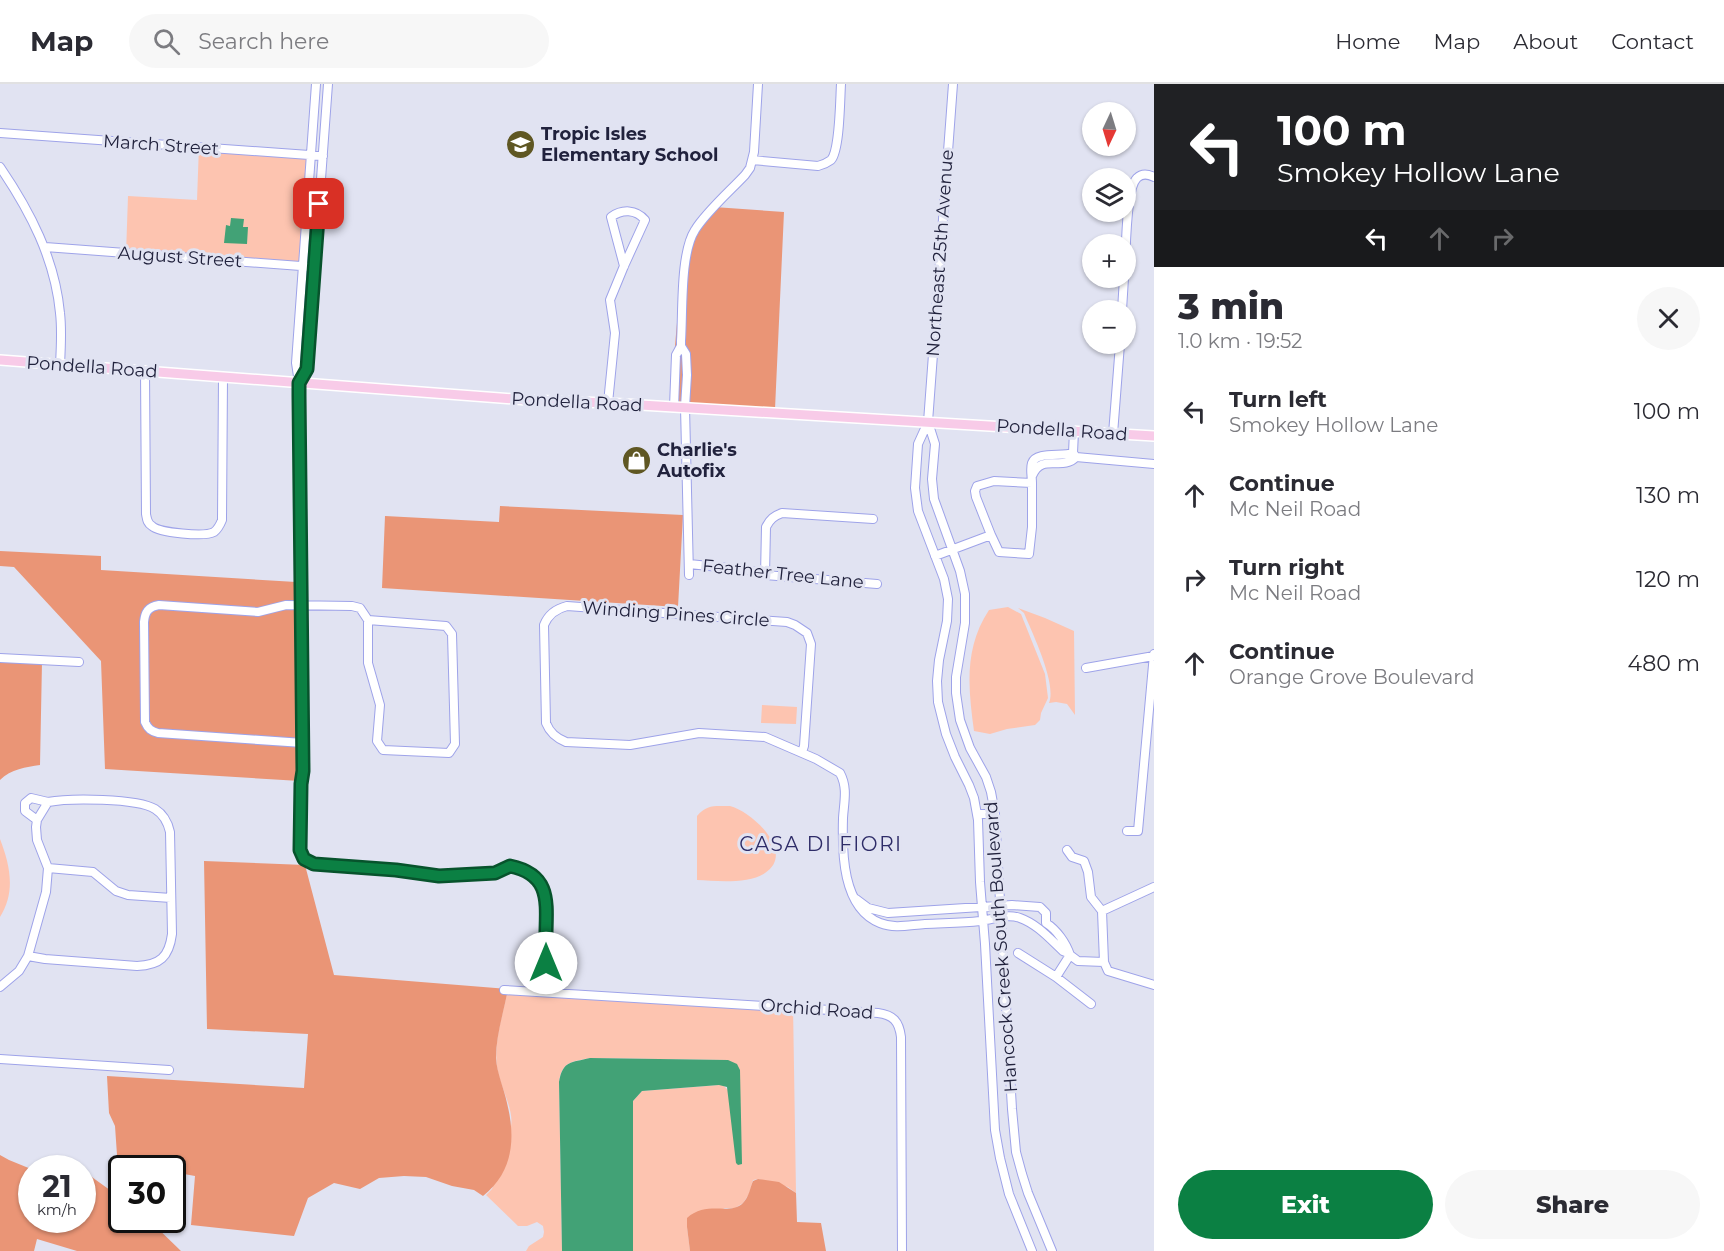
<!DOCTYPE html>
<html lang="en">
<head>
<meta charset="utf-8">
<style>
	body { margin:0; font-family:Montserrat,sans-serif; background:#f7f7f7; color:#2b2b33; height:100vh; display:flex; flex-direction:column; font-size:22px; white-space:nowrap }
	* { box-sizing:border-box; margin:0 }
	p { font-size:20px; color:#7c7c81 }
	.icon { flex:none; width:33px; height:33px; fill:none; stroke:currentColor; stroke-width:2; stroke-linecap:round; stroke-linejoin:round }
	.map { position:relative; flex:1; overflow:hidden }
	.side { display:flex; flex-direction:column; background:#fff; width:570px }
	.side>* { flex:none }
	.hud { background:#202124; color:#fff; overflow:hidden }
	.needle { width:39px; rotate:184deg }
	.fabs { position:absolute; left:1082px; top:18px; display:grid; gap:12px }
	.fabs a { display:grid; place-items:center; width:54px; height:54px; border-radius:50%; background:#fff; box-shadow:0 2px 4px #0004; font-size:30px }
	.speed { position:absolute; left:18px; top:1071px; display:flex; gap:12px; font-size:30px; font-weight:700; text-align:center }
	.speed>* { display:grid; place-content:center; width:78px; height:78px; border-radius:50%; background:#fff; box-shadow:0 2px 4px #0004; line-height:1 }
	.speed small { font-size:15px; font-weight:400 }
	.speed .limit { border:3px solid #111; border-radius:9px; background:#fff; color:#111 }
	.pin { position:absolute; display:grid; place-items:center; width:51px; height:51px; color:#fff; margin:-26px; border-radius:12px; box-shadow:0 3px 9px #0006 }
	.me { position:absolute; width:66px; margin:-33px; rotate:0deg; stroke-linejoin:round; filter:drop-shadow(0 0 4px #0008) }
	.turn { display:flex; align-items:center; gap:21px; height:126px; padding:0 24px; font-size:27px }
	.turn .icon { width:78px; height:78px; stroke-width:2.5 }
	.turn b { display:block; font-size:42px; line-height:51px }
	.lanes { display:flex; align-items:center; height:57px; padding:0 24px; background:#0003; justify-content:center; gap:30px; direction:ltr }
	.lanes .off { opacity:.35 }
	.round { display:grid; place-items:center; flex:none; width:63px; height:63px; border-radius:32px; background:#f7f7f7 }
	.head { display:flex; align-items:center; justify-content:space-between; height:102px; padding:0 24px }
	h1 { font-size:36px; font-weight:800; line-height:45px }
	.primary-button { display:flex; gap:12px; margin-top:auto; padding:12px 24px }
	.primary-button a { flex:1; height:69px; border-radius:36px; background:#0b8043; color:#fff; font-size:24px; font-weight:800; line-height:69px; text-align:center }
	.primary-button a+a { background:#f7f7f7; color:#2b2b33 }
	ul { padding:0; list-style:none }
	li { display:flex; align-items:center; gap:18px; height:84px; padding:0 24px }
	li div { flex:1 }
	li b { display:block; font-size:22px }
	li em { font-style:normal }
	header { display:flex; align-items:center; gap:36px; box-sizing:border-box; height:84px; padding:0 30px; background:#fff; border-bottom:2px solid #e1e1e2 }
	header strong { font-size:28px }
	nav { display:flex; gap:33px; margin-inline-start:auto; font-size:21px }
	.search { width:420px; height:54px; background:#f7f7f7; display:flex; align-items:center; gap:15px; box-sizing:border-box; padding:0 21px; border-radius:33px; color:#7c7c81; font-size:22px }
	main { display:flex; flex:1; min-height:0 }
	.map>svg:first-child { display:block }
</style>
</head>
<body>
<header>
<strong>Map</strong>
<div class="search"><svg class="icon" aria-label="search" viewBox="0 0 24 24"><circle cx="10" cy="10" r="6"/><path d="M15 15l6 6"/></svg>Search here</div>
<nav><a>Home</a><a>Map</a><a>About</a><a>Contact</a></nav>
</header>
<main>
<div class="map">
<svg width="1154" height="1167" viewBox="0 0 1154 1167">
	<rect width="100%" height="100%" fill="#e1e3f2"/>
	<path fill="#fdc4b0" d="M199,62L308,69L300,180L126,170L128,112L197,116Z
		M1008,523L1021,530L1045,590L1048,614L1041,629L1040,636L1035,641L1007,645L990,650L974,647C968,603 964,564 989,526Z
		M1018,524L1045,534L1074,547L1075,631L1067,620L1056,618L1049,619C1057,599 1032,549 1024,529Z
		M762,621L797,623L796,640L761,639Z
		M730,722C753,728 796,769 765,789C749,800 717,797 697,796V732C707,720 715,722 730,722Z
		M0,755C10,781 16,808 0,833Z
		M508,905L793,921L796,1109L788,1103L758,1095L753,1096L749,1110L743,1119L735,1124H725L687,1143L690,1167H633V1017L642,1007L719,1001H723L728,1006V976L590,974C572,978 562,977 559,998L562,1167H526L529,1162L543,1153L544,1148L543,1142L537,1138L527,1142H518L486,1111L492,1105C498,1087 508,1061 511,1042C514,1026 501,1004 498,988C492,961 503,931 508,905Z"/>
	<path fill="#ea9576" d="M714,123L784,128L775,325L670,319L681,193L686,159Z
		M500,422L683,431L678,523L382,504L385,432L499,438Z
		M0,467L101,472V486L296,498L300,697L105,685L101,577L14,483L0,482Z
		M0,575L42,578L40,681C26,683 11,685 0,696Z
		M204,777L305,781L334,891L508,905C504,927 496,951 496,974C497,990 504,1004 507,1019C516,1055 513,1088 483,1112L474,1106L452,1102L426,1093L404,1092L379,1094L360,1105L334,1099L308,1114L294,1152L191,1141L195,1092L173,1088L172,1084H155L123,1079L117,1071L115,1042L109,1029L107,992L304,1004L308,950L207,945Z
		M0,1071L9,1076L31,1085L32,1136H82L83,1090L89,1091L121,1114L122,1136H149L181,1167H77L37,1155L34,1167H0Z
		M758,1095L779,1098L796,1109L797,1138L821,1139L826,1167H690L687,1143V1134C707,1116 730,1132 743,1119C749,1113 750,1104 753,1097Z"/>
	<path fill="#42a276" d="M231,134L244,135L243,143H248L247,160L224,159L226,141L230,142Z
		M590,974L728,976L737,980L740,986L742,1080L738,1081L736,1079L727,1003L719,1001L642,1007L633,1017V1167H562L559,998C563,976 571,979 590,974Z"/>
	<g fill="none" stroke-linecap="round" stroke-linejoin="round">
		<defs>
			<path id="minor" d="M316,0L296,279L299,299L298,344L303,687L301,700L300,766L304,775L314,780L396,786L439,792L495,788L510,782C522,785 535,789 542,801C549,814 546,832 546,847C545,867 545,888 550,908
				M953,0L928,338L918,360L915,404L918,427L944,495L948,515L947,537L939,576L937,597L938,618L946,650L955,673L969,701L974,714L978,736L980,798L985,860L995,1046L1000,1074L1009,1110L1032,1167
				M0,49L323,72
				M752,76L818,82C822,81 827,79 831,76C840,66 840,15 841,0
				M0,83C30,127 55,175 60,229C62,246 61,263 60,280
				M45,163L314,183
				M1125,182C1126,165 1126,104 1137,94C1142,89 1148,90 1154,93
				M1122,226L1124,194
				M145,287L146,430C147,435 147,439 152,442C159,449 205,453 214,448C218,445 220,441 222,436L223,293
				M299,299L307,285L328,0
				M608,319L615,249L610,216L624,182L645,136C636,125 622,125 611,133L624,182
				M674,323L676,271L681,262
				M928,338L935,360L932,395L934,415L960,487L965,510V539L956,593V609L960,636L970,664L986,693L991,708L995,730L1012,1025L1016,1068L1022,1090L1028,1109L1052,1167
				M1074,347L1073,369L1076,373L1154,380
				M1113,350L1120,260
				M1032,392C1042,368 1062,388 1076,373
				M1032,399C1032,393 1030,385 1032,379C1036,367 1062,373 1073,369
				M935,472L991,451L999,468L1029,470L1032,443V399L994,397L977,402L975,407L976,413L991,451
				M689,480L749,486L765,491L877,500
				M689,491L685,323L687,291L686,270L681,262V257C683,228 680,169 695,146C706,128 730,107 745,91L750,84L754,68L758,0
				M765,491L766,443C770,435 774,432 782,429L873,435
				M368,536L446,542L452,550L455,660L449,669L383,666L377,657L380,621L368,579Z
				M0,574L79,578
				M1086,584L1154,572
				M303,659L158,649C151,647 148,645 145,638L144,538C145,528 148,523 159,521L258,528L286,521L352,522L360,524L368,536
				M802,668L804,662L811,560L807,549L795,541L787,538L567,522C555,525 548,531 544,541L546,639C550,649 556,654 566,658L630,661L699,649L765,653L816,675L840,689C848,704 844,718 843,734C842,768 842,824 880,839C895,845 909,841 925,840C943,839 962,839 980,837C993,836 1006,829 1020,834C1037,840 1050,855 1063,867L1068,869
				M977,730H995
				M37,736L25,727V719L31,714L48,718
				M1127,747H1138L1154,570
				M1067,766L1072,773L1084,777L1088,788L1091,813L1102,827L1104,878
				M48,784L93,788L116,807L128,811L171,814
				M856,815L868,824L888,829L1012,821L1040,823L1046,829V839C1057,846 1066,859 1070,871L1078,877L1104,878L1108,887L1154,901
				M1102,827L1154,803
				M1018,869L1056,893L1091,920
				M1056,893L1070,871
				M0,903L19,887L28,872L46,808L48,784L37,756L36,743L37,736L48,718C69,714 137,714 155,725C163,730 168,739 170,748L172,850C169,873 160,881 137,882L45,875L28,872
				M504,906L878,929C893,931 899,937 901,953L902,1167
				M0,975L169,986"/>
			<path id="major" d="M0,276L527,316L608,319L1154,352"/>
		</defs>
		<use href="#minor" stroke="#9ea3e9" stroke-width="10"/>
		<use href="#major" stroke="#fff" stroke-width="12"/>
		<use href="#minor" stroke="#fff" stroke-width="8"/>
		<use href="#major" stroke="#f8cbe8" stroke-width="9"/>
	</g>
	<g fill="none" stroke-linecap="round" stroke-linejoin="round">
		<defs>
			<path id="route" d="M319,120L307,285L299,299V312L303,687L301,700L300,766L304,775L314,780L396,786L439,792L495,789L510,782C549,790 547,815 546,847C546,858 546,869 546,879"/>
		</defs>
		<use href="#route" stroke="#07532c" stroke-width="15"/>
		<use href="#route" stroke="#0b8043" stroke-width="10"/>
	</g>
	<defs>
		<symbol id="school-disc" viewBox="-11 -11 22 22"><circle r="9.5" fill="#5f5723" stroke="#e1e3f2"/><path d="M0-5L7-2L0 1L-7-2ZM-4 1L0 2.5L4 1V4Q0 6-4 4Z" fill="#fff"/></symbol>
		<symbol id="shop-disc" viewBox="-11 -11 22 22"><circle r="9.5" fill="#5f5723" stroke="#e1e3f2"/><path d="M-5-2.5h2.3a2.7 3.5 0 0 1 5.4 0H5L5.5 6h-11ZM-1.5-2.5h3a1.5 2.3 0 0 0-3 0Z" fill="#fff"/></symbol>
	</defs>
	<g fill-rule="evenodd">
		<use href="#school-disc" x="504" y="44" width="33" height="33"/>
		<use href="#shop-disc" x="620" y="360" width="33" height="33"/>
	</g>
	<g text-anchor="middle" stroke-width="6" stroke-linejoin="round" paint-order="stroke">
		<g font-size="18" font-weight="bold" fill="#21223d" stroke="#e1e3f2" text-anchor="start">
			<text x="541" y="56">Tropic Isles<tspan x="541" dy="21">Elementary School</tspan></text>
			<text x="657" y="372">Charlie's<tspan x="657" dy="21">Autofix</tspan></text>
		</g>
		<g font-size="18" fill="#21223d" stroke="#e1e3f2">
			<text transform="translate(161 61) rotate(4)" y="6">March Street</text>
			<text transform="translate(940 169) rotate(-86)" y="6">Northeast 25th Avenue</text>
			<text transform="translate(180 173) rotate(4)" y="6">August Street</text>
			<text transform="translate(92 283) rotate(4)" y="6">Pondella Road</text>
			<text transform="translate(577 318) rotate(3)" y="6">Pondella Road</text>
			<text transform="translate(1062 346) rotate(4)" y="6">Pondella Road</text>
			<text transform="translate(783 490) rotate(6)" y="6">Feather Tree Lane</text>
			<text transform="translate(676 530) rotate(4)" y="6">Winding Pines Circle</text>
			<text transform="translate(1001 863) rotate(-94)" y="6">Hancock Creek South Boulevard</text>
			<text transform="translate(817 925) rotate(4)" y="6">Orchid Road</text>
		</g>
		<g font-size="20" letter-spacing="1.5" fill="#2e2c68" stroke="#e1e3f2">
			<text x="821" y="767">CASA DI FIORI</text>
		</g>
	</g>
</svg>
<div class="fabs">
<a><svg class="needle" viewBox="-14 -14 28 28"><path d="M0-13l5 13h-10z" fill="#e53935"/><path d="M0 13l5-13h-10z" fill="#7c7c81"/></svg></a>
<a><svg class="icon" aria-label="layers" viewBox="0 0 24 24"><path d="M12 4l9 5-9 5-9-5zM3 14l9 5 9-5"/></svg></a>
<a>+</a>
<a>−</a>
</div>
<div class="speed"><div>21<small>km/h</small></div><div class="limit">30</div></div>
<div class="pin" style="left:319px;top:120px;background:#d93025"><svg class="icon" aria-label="arrive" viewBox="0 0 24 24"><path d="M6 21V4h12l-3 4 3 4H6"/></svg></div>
<svg class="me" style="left:546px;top:879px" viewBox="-20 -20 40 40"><circle r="19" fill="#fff"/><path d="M0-13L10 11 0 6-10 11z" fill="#0b8043"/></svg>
</div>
<section class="side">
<div class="hud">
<div class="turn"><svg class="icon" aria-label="left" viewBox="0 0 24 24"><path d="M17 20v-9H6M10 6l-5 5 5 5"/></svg><div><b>100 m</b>Smokey Hollow Lane</div></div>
<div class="lanes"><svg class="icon" aria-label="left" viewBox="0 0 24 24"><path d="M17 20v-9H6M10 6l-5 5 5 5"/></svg><svg class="icon off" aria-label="ahead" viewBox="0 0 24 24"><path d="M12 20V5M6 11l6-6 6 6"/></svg><svg class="icon off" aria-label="right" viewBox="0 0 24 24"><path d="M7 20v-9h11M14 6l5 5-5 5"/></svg></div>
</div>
<div class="head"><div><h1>3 min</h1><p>1.0 km · 19:52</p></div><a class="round"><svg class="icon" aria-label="close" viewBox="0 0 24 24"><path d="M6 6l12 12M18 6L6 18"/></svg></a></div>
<ul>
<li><svg class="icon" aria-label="left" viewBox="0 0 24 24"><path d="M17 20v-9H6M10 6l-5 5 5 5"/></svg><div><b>Turn left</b><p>Smokey Hollow Lane</p></div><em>100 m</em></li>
<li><svg class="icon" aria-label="ahead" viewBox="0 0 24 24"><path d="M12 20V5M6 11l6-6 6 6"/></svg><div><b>Continue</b><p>Mc Neil Road</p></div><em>130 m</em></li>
<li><svg class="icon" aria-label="right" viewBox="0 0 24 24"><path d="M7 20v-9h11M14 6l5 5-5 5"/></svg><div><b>Turn right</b><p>Mc Neil Road</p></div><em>120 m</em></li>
<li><svg class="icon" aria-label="ahead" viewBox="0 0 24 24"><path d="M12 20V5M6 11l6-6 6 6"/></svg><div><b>Continue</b><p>Orange Grove Boulevard</p></div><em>480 m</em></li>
</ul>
<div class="primary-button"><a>Exit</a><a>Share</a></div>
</section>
</main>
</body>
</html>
